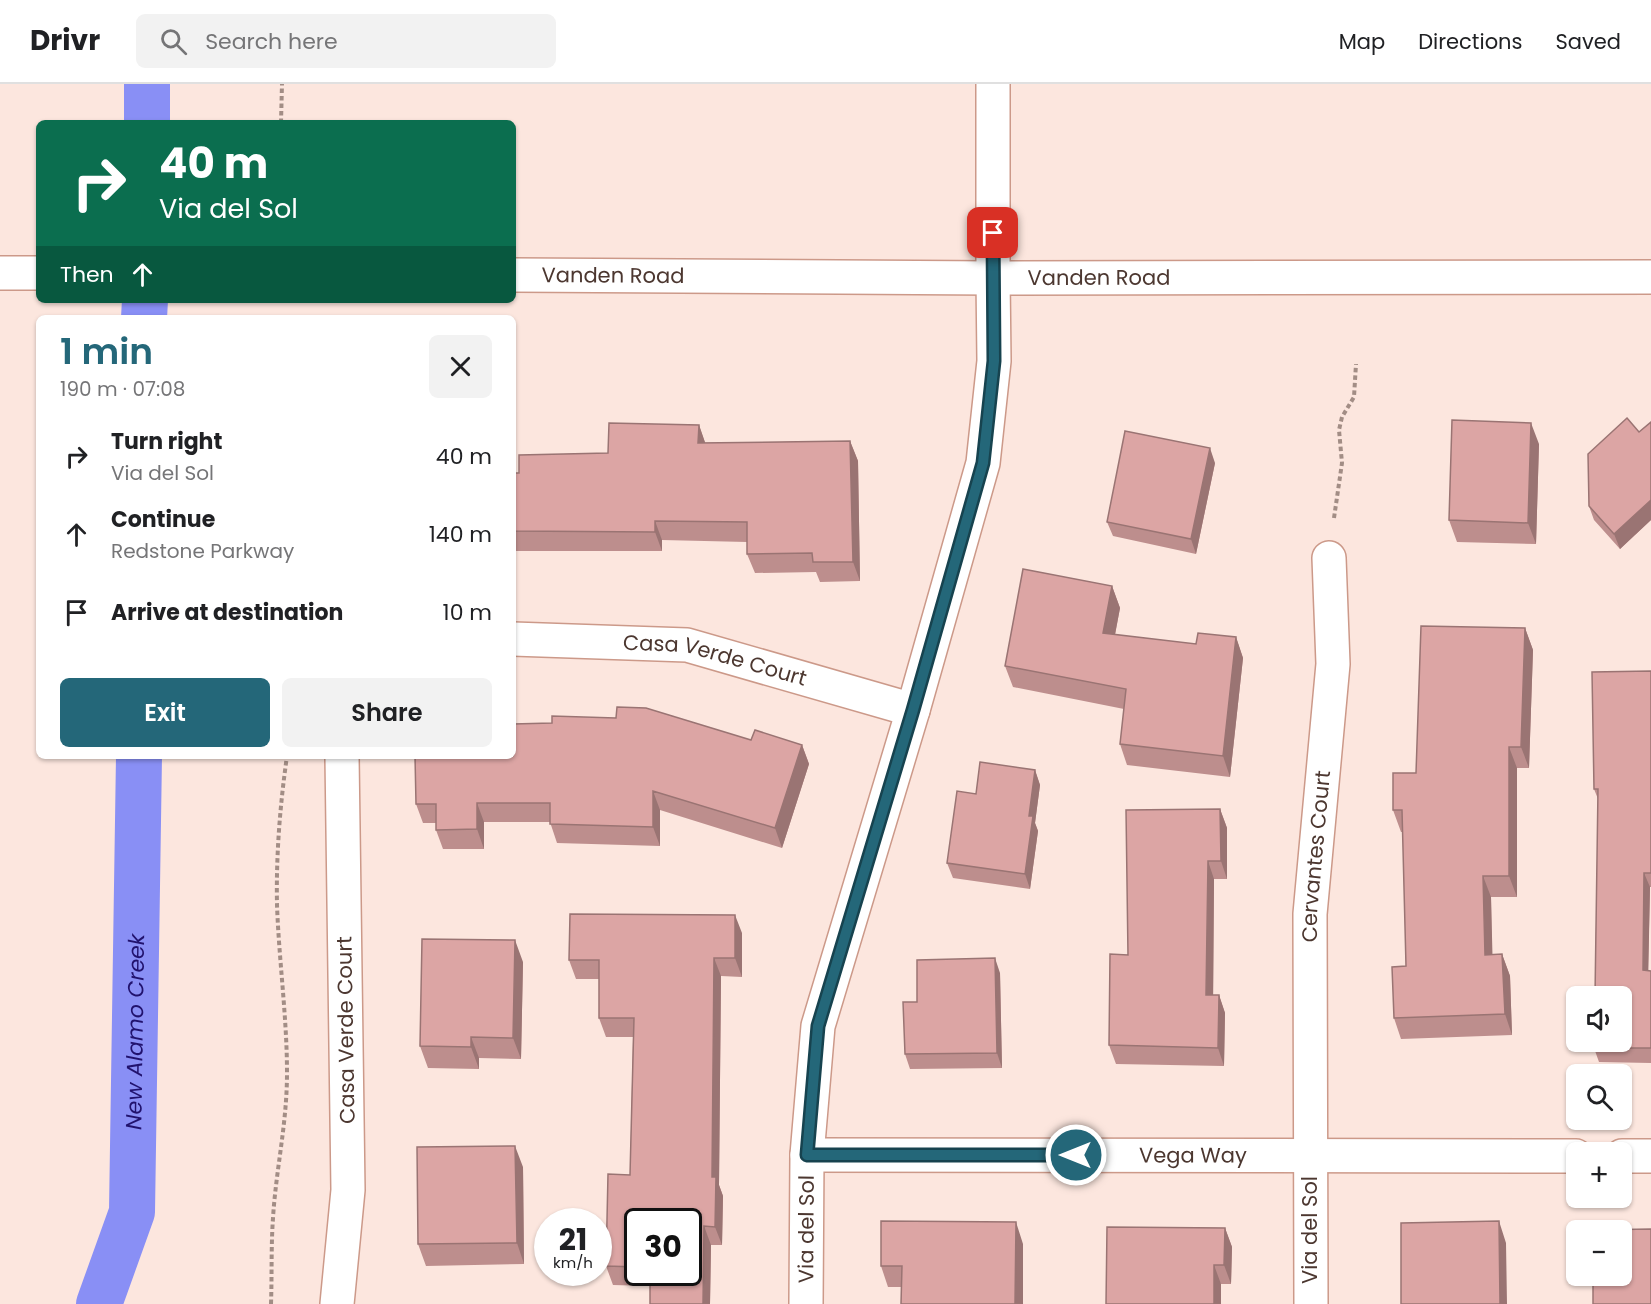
<!DOCTYPE html>
<html lang="en">
<head>
<meta charset="utf-8">
<style>
	body { margin:0; font-family:Poppins,sans-serif; background:#f2f2f2; color:#202124; height:100vh; display:flex; flex-direction:column; font-size:22px; white-space:nowrap }
	* { box-sizing:border-box; margin:0 }
	p { font-size:20px; color:#757577 }
	.icon { flex:none; width:33px; height:33px; fill:none; stroke:currentColor; stroke-width:2; stroke-linecap:round; stroke-linejoin:round }
	.map { position:relative; flex:1; overflow:hidden }
	.panel { position:absolute; left:36px; top:231px; width:480px; height:444px; display:flex; flex-direction:column; background:#fff; border-radius:9px; box-shadow:0 2px 4px #0004 }
	.panel>* { flex:none }
	.top-card { position:absolute; left:36px; top:36px; width:480px; height:183px; border-radius:9px; box-shadow:0 2px 4px #0004; background:#0b6e4f; color:#fff; overflow:hidden }
	.fabs { position:absolute; left:1566px; top:902px; display:grid; gap:12px }
	.fabs a { display:grid; place-items:center; width:66px; height:66px; border-radius:9px; background:#fff; box-shadow:0 2px 4px #0004; font-size:30px }
	.speed { position:absolute; left:534px; top:1124px; display:flex; gap:12px; font-size:30px; font-weight:700; text-align:center }
	.speed>* { display:grid; place-content:center; width:78px; height:78px; border-radius:50%; background:#fff; box-shadow:0 2px 4px #0004; line-height:1 }
	.speed small { font-size:15px; font-weight:400 }
	.speed .limit { border:3px solid #111; border-radius:9px; background:#fff; color:#111 }
	.pin { position:absolute; display:grid; place-items:center; width:51px; height:51px; color:#fff; margin:-26px; border-radius:12px; box-shadow:0 3px 9px #0006 }
	.me { position:absolute; width:66px; margin:-33px; rotate:270deg; stroke-linejoin:round; filter:drop-shadow(0 0 4px #0008) }
	.turn { display:flex; align-items:center; gap:21px; height:126px; padding:0 24px; font-size:27px }
	.turn .icon { width:78px; height:78px; stroke-width:2.5 }
	.turn b { display:block; font-size:42px; line-height:51px }
	.then { display:flex; align-items:center; height:57px; padding:0 24px; background:#0003; gap:12px; font-size:22px }
	.round { display:grid; place-items:center; flex:none; width:63px; height:63px; border-radius:9px; background:#f2f2f2 }
	.head { display:flex; align-items:center; justify-content:space-between; height:102px; padding:0 24px }
	h1 { font-size:36px; font-weight:600; line-height:45px; color:#246779 }
	.button { display:flex; gap:12px; margin-top:auto; padding:12px 24px }
	.button a { flex:1; height:69px; border-radius:9px; background:#246779; color:#fff; font-size:24px; font-weight:600; line-height:69px; text-align:center }
	.button a+a { background:#f2f2f2; color:#202124 }
	ul { padding:0; list-style:none }
	li { display:flex; align-items:center; gap:18px; height:78px; padding:0 24px }
	li div { flex:1 }
	li b { display:block; font-size:22px }
	li em { font-style:normal }
	header { display:flex; align-items:center; gap:36px; box-sizing:border-box; height:84px; padding:0 30px; background:#fff; border-bottom:2px solid #e0e0e0 }
	header strong { font-size:28px }
	nav { display:flex; gap:33px; margin-inline-start:auto; font-size:21px }
	.search { width:420px; height:54px; background:#f2f2f2; display:flex; align-items:center; gap:15px; box-sizing:border-box; padding:0 21px; border-radius:9px; color:#757577; font-size:22px }
	.map>svg:first-child { display:block }
</style>
</head>
<body>
<header>
<strong>Drivr</strong>
<div class="search"><svg class="icon" aria-label="search" viewBox="0 0 24 24"><circle cx="10" cy="10" r="6"/><path d="M15 15l6 6"/></svg>Search here</div>
<nav><a>Map</a><a>Directions</a><a>Saved</a></nav>
</header>
<div class="map">
<svg width="1651" height="1220" viewBox="0 0 1651 1220">
	<rect width="100%" height="100%" fill="#fce6de"/>
	<g fill="none" stroke-linecap="round" stroke-linejoin="round">
		<g stroke="#898ff5" stroke-width="46">
			<path d="M147,39V0"/>
			<path d="M144,234L145,216"/>
			<path id="s1" d="M99,1220L132,1128L139,672"/>
		</g>
		<defs>
			<g id="minor">
				<path id="s2" d="M513,555L687,561L913,626"/>
				<path id="s3" d="M807,1071L1576,1072"/>
				<path d="M1622,1072H1651"/>
				<path d="M337,1220L348,1106L342,672"/>
				<path id="s4" d="M806,1220L807,1071L818,942L913,626L983,379L994,277L993,194"/>
				<path id="s5" d="M1311,1220L1310,830L1333,580L1329,474"/>
			</g>
			<g id="tertiary">
				<path d="M0,189H39"/>
				<path id="s6" d="M513,191L993,194L1651,193"/>
				<path d="M993,194V0"/>
			</g>
		</defs>
		<use href="#minor" stroke="#cc9989" stroke-width="36"/>
		<use href="#tertiary" stroke="#cc9989" stroke-width="36"/>
		<path stroke="#a28d85" stroke-width="4" stroke-dasharray="4.5 3" stroke-linecap="butt" d="M281,39L282,0
			M1334,434L1342,379L1339,346L1342,333L1354,313L1356,280
			M271,1220C272,1191 271,1162 273,1134C276,1085 287,1040 287,989C287,933 279,877 277,821C276,771 280,721 287,672"/>
		<use href="#minor" stroke="#fff" stroke-width="33"/>
		<use href="#tertiary" stroke="#fff" stroke-width="33"/>
	</g>
	<path fill="#bd8e8d" fill-rule="evenodd" d="M1651,338V436L1620,465L1594,436L1589,422L1639,348Z
		M699,341L705,359L850,357L858,377L860,497L820,498L816,488L755,489L747,470V458L662,456V467H513V389H519L608,369Z
		M1539,360L1536,460L1457,458L1449,436Z
		M1215,379L1196,470L1113,452L1107,438Z
		M1112,502L1120,524L1115,551L1196,560L1236,553L1243,574L1230,693L1127,681L1120,660L1124,625L1013,603L1005,582Z
		M1525,544L1533,566L1529,684H1517V813H1491L1492,871L1502,870L1510,892L1512,951L1401,955L1394,934L1406,882L1403,748H1401L1393,726L1416,689Z
		M1651,587V803H1650L1648,887H1651V979L1599,978L1594,964L1598,715L1594,705Z
		M751,656L802,661L809,680L782,764L660,726V762L557,759L550,738H484V765H443L436,746V739H423L416,720Z
		M1035,686L1040,701L1035,739L1038,747L1030,805L953,794L947,779L976,710Z
		M1220,725L1227,744V795H1214L1213,911H1219L1225,929L1224,982L1116,980L1109,961L1128,871Z
		M742,849V893L721,892L719,1101L723,1112L722,1161H711L710,1220H650V1202L613,1201L606,1182L630,1091L633,953H606L599,934V895H576L569,876ZM638,1137L688,1188H638Z
		M523,878L521,975L479,974V985L428,984L420,962Z
		M1000,889L1002,984L910,985L905,970L917,918Z
		M523,1083L524,1180L426,1182L418,1160Z
		M1107,1143L1225,1144L1232,1163L1231,1200H1221Z
		M1023,1160V1220H901V1203H888L881,1182Z"/>
	<path fill="#9a7473" d="M1531,339L1539,360L1536,460L1528,439Z
		M699,341L706,361L698,359Z
		M850,357L858,377L860,497L853,478Z
		M1210,364L1215,379L1196,470L1191,455Z
		M1651,416V436L1620,465L1614,450Z
		M655,437L662,456V467L655,448Z
		M1112,502L1120,524L1111,571L1103,549Z
		M1525,544L1533,566L1529,684L1521,663Z
		M1236,553L1243,574L1230,693L1223,672Z
		M802,661L809,680L782,764L775,744Z
		M1509,663L1517,684V813L1509,792Z
		M1035,686L1040,701L1035,739L1038,747L1030,805L1025,790L1029,732Z
		M653,707L660,726V762L653,743Z
		M477,719L484,738V765L477,745Z
		M1220,725L1227,744V795L1221,777Z
		M1208,777L1214,795L1213,929L1206,911Z
		M1644,789L1650,803L1648,901L1643,886Z
		M1483,792L1491,813L1493,892L1485,871Z
		M735,831L742,849V893L735,874Z
		M515,856L523,878L521,975L513,954Z
		M1502,870L1510,892L1512,951L1505,930Z
		M714,874L721,892L719,1101L723,1112L722,1161L715,1143L712,1093Z
		M995,874L1000,889L1002,984L997,969Z
		M1219,911L1225,929L1224,982L1218,964Z
		M471,953L479,974V985L471,963Z
		M515,1062L523,1083L524,1180L517,1159Z
		M1499,1137L1506,1159L1507,1220H1500Z
		M1016,1138L1023,1160V1220H1015Z
		M704,1142L711,1161L710,1220H703Z
		M1225,1144L1232,1163L1231,1200L1224,1181Z
		M1214,1181L1221,1200V1220H1214Z"/>
	<path fill="#dca5a4" stroke="#9a7473" stroke-width="1.5" d="M1627,334L1639,348L1651,338V416L1614,450L1589,422L1588,370Z
		M1452,336L1531,339L1528,439L1449,436Z
		M609,339L699,341L698,359L850,357L853,478H813L812,469L747,470V438L655,437V448L513,447V389H519V371L608,369Z
		M1125,347L1210,364L1191,455L1107,438Z
		M1023,485L1112,502L1103,549L1196,560L1198,549L1236,553L1223,672L1120,660L1126,605L1005,582Z
		M1421,542L1525,544L1521,663H1509V792H1483L1485,871L1502,870L1505,930L1394,934L1392,883L1406,882L1402,726H1393V689H1416Z
		M1651,587V789H1644L1643,886L1651,887V964H1594V957H1622V912H1595L1598,705H1594L1592,588Z
		M617,623L646,624L751,656L755,646L802,661L775,744L653,707V743L550,740V719H477V745L436,746V720H416L415,672H513V640L552,639V632L616,634Z
		M980,678L1035,686L1029,732H1033L1025,790L947,779L957,707L976,710Z
		M1220,725L1221,777H1208L1206,911H1219L1218,964L1109,961L1110,870L1128,871L1126,726Z
		M570,830L735,831V874H714L712,1093H716L715,1143L704,1142L703,1220H650V1188H688V1137H638V1183L606,1182L608,1090L630,1091L634,934H599V876H569Z
		M422,855L515,856L513,954L471,953V963L420,962Z
		M995,874L997,969L905,970L903,918H917V876Z
		M515,1062L517,1159L418,1160L417,1063Z
		M881,1137L1016,1138L1015,1220H901L902,1182H881Z
		M1499,1137L1500,1220H1401V1139Z
		M1107,1143L1225,1144L1224,1181H1214V1220H1106Z
		M1651,1145V1220H1593V1191H1622V1146H1595Z"/>
	<g fill="none" stroke-linecap="round" stroke-linejoin="round">
		<defs>
			<path id="route" d="M993,149L994,277L983,379L913,626L818,942L807,1071H1076"/>
		</defs>
		<use href="#route" stroke="#17434f" stroke-width="15"/>
		<use href="#route" stroke="#246779" stroke-width="10"/>
	</g>
	<g text-anchor="middle" stroke-width="6" stroke-linejoin="round" paint-order="stroke">
		<g font-size="21" fill="#4c3730" stroke="#fff">
			<text dy="7" stroke="none"><textPath href="#s6" startOffset="100">Vanden Road</textPath></text>
			<text dy="7" stroke="none"><textPath href="#s6" startOffset="586">Vanden Road</textPath></text>
			<text dy="7" stroke="none"><textPath href="#s2" startOffset="204">Casa Verde Court</textPath></text>
			<text dy="7" stroke="none"><textPath href="#s5" startOffset="448">Cervantes Court</textPath></text>
			<text transform="translate(346 946) rotate(-91)" y="7">Casa Verde Court</text>
			<text dy="7" stroke="none"><textPath href="#s3" startOffset="386">Vega Way</textPath></text>
			<text dy="7" stroke="none"><textPath href="#s4" startOffset="75">Via del Sol</textPath></text>
			<text transform="translate(1310 1146) rotate(-90)" y="7">Via del Sol</text>
		</g>
		<g font-size="22" font-style="italic" fill="#21126d" stroke="#fff">
			<text dy="8" stroke="none"><textPath href="#s1" startOffset="278">New Alamo Creek</textPath></text>
		</g>
	</g>
</svg>
<div class="fabs">
<a><svg class="icon" aria-label="sound" viewBox="0 0 24 24"><path d="M4 9h4l5-4v14l-5-4H4zM17 9q2 3 0 6"/></svg></a>
<a><svg class="icon" aria-label="search" viewBox="0 0 24 24"><circle cx="10" cy="10" r="6"/><path d="M15 15l6 6"/></svg></a>
<a>+</a>
<a>−</a>
</div>
<div class="speed"><div>21<small>km/h</small></div><div class="limit">30</div></div>
<div class="pin" style="left:993px;top:149px;background:#d93025"><svg class="icon" aria-label="arrive" viewBox="0 0 24 24"><path d="M6 21V4h12l-3 4 3 4H6"/></svg></div>
<svg class="me" style="left:1076px;top:1071px" viewBox="-20 -20 40 40"><circle r="17" fill="#246779" stroke="#fff" stroke-width="3"/><path d="M0-11L8 9 0 5-8 9z" fill="#fff"/></svg>
<div class="top-card">
<div class="turn"><svg class="icon" aria-label="right" viewBox="0 0 24 24"><path d="M7 20v-9h11M14 6l5 5-5 5"/></svg><div><b>40 m</b>Via del Sol</div></div>
<div class="then">Then<svg class="icon" aria-label="ahead" viewBox="0 0 24 24"><path d="M12 20V5M6 11l6-6 6 6"/></svg></div>
</div>
<section class="panel">
<div class="head"><div><h1>1 min</h1><p>190 m · 07:08</p></div><a class="round"><svg class="icon" aria-label="close" viewBox="0 0 24 24"><path d="M6 6l12 12M18 6L6 18"/></svg></a></div>
<ul>
<li><svg class="icon" aria-label="right" viewBox="0 0 24 24"><path d="M7 20v-9h11M14 6l5 5-5 5"/></svg><div><b>Turn right</b><p>Via del Sol</p></div><em>40 m</em></li>
<li><svg class="icon" aria-label="ahead" viewBox="0 0 24 24"><path d="M12 20V5M6 11l6-6 6 6"/></svg><div><b>Continue</b><p>Redstone Parkway</p></div><em>140 m</em></li>
<li><svg class="icon" aria-label="arrive" viewBox="0 0 24 24"><path d="M6 21V4h12l-3 4 3 4H6"/></svg><div><b>Arrive at destination</b></div><em>10 m</em></li>
</ul>
<div class="button"><a>Exit</a><a>Share</a></div>
</section>
</div>
</body>
</html>
